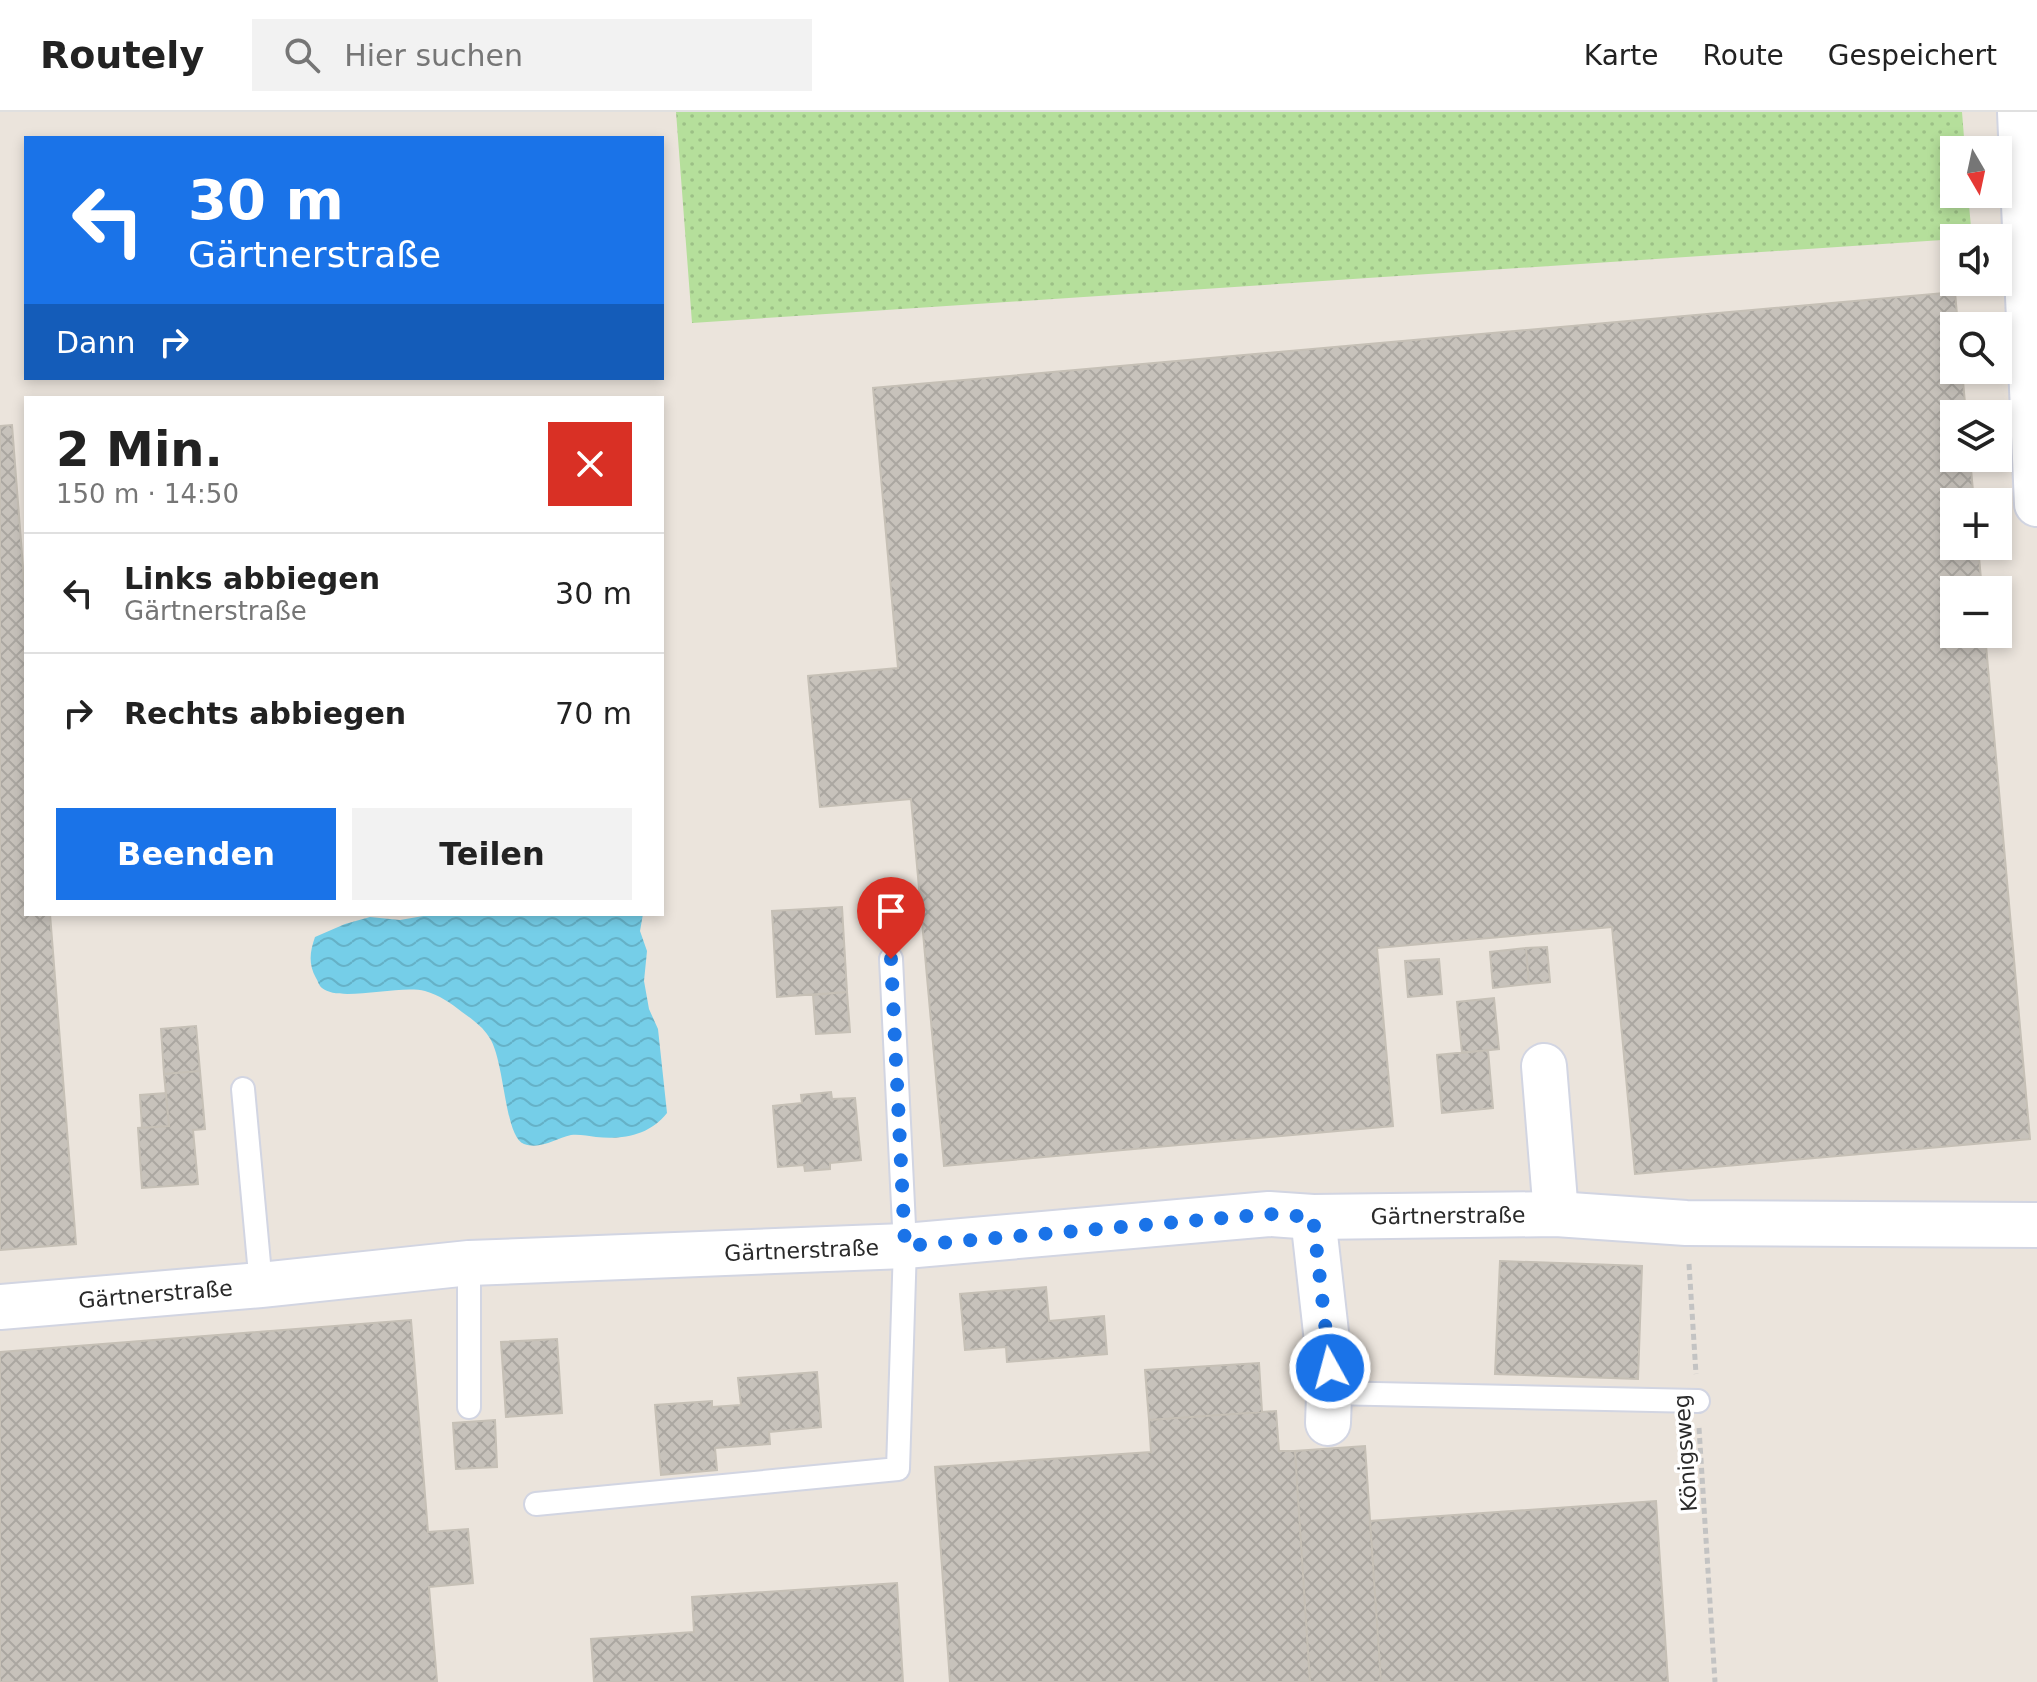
<!DOCTYPE html>
<html lang="de">
<head>
<meta charset="utf-8">
<style>
	body { margin:0; font-family:"DejaVu Sans",sans-serif; background:#f2f2f2; color:#222; height:100vh; display:flex; flex-direction:column; font-size:30px; white-space:nowrap }
	* { box-sizing:border-box; margin:0 }
	p { font-size:26px; color:#767676 }
	.icon { flex:none; width:44px; height:44px; fill:none; stroke:currentColor; stroke-width:2; stroke-linecap:round; stroke-linejoin:round }
	.map { position:relative; flex:1; overflow:hidden }
	.drawer { position:absolute; left:24px; top:284px; width:640px; height:520px; display:flex; flex-direction:column; background:#fff; border-radius:0px; box-shadow:0 4px 12px #0003 }
	.drawer>* { flex:none }
	.top-card { position:absolute; left:24px; top:24px; width:640px; height:244px; border-radius:0px; box-shadow:0 4px 12px #0003; background:#1a73e8; color:#fff; overflow:hidden }
	.needle { width:52px; rotate:171deg }
	.controls { position:absolute; left:1940px; top:24px; display:grid; gap:16px }
	.controls a { display:grid; place-items:center; width:72px; height:72px; border-radius:0px; background:#fff; box-shadow:0 4px 12px #0003; font-size:40px }
	.pin { position:absolute; display:grid; place-items:center; width:68px; height:68px; color:#fff; margin:-82px -34px; border-radius:50% 50% 50% 0; rotate:-45deg; box-shadow:0 0 8px #0007 }
	.pin .icon { rotate:45deg }
	.me { position:absolute; width:88px; margin:-44px; rotate:353deg; stroke-linejoin:round; filter:drop-shadow(0 0 6px #0008) }
	.turn { display:flex; align-items:center; gap:28px; height:168px; padding:0 32px; font-size:36px }
	.turn .icon { width:104px; height:104px; stroke-width:2.5 }
	.turn b { display:block; font-size:56px; line-height:68px }
	.then { display:flex; align-items:center; height:76px; padding:0 32px; background:#0003; gap:16px; font-size:30px }
	.round { display:grid; place-items:center; flex:none; width:84px; height:84px; border-radius:0px; background:#f2f2f2 }
	.headline { display:flex; align-items:center; justify-content:space-between; height:136px; padding:0 32px }
	h1 { font-size:48px; font-weight:700; line-height:60px }
	.action { display:flex; gap:16px; margin-top:auto; padding:16px 32px }
	.action a { flex:1; height:92px; border-radius:0px; background:#1a73e8; color:#fff; font-size:32px; font-weight:700; line-height:92px; text-align:center }
	.action a+a { background:#f2f2f2; color:#222 }
	ul { padding:0; list-style:none }
	li { display:flex; align-items:center; gap:24px; height:120px; padding:0 32px; border-top:2px solid #e0e0e0 }
	li div { flex:1 }
	li b { display:block; font-size:30px }
	li em { font-style:normal }
	header { display:flex; align-items:center; gap:48px; box-sizing:border-box; height:112px; padding:0 40px; background:#fff; border-bottom:2px solid #e0e0e0 }
	header strong { font-size:38px }
	nav { display:flex; gap:44px; margin-inline-start:auto; font-size:28px }
	.search { width:560px; height:72px; background:#f2f2f2; display:flex; align-items:center; gap:20px; box-sizing:border-box; padding:0 28px; border-radius:0px; color:#767676; font-size:30px }
	.map>svg:first-child { display:block }
</style>
</head>
<body>
<header>
<strong>Routely</strong>
<div class="search"><svg class="icon" aria-label="search" viewBox="0 0 24 24"><circle cx="10" cy="10" r="6"/><path d="M15 15l6 6"/></svg>Hier suchen</div>
<nav><a>Karte</a><a>Route</a><a>Gespeichert</a></nav>
</header>
<div class="map">
<svg width="2037" height="1570" viewBox="0 0 2037 1570">
	<defs>
		<pattern id="grass-dots" width="8" height="8" patternUnits="userSpaceOnUse" patternTransform="scale(2)"><rect width="8" height="8" fill="#b5df9b"/><path d="M2 2h.1M6 6h.1" fill="none" stroke="#9cc086" stroke-width="1.8" stroke-linecap="round"/></pattern>
		<pattern id="water-waves" width="16" height="10" patternUnits="userSpaceOnUse" patternTransform="scale(2)"><rect width="16" height="10" fill="#75cee8"/><path d="M0 5q4-4 8 0t8 0" fill="none" stroke="#65b1c7"/></pattern>
		<pattern id="building-cross-hatch" width="8" height="8" patternUnits="userSpaceOnUse" patternTransform="scale(2)"><rect width="8" height="8" fill="#c7c2bb"/><path d="M0 0l8 8M0 8l8-8" fill="none" stroke="#aba7a1"/></pattern>
	</defs>
	<rect width="100%" height="100%" fill="#ebe4dc"/>
	<path fill="url(#grass-dots)" d="M676,0H1962L1965,38H1954V82H1968L1972,126L692,211Z"/>
	<path fill="url(#water-waves)" d="M435,802H643L640,819L647,839L644,869L649,897L658,917L667,1001C650,1023 623,1028 596,1025C588,1024 579,1022 571,1023C556,1026 541,1038 524,1032C504,1025 505,947 489,925C483,915 472,907 462,900C451,891 439,883 425,879C400,872 340,891 322,876C319,874 318,869 316,866C308,852 310,839 315,825L345,812L370,805L400,808Z"/>
	<path fill="url(#building-cross-hatch)" stroke="#c6c0b6" stroke-width="2" d="M1955,180L1958,214H1954V258H1962L1966,302H1954V346H1970L1974,390H1954V434H1978L1982,478H1954V522H1985L2030,1027L1635,1062L1612,815L1377,836L1393,1014L944,1054L911,687L820,695L808,564L898,556L873,276Z
		M12,313L26,494V802H50L76,1132L0,1138V314Z
		M842,795L847,880L777,885L772,799Z
		M1547,835L1550,870L1529,872L1526,836Z
		M1526,836L1529,872L1493,876L1490,840Z
		M1439,847L1442,882L1408,885L1405,849Z
		M847,880L850,920L816,922L813,883Z
		M1494,886L1499,937L1462,941L1457,890Z
		M196,914L200,959L164,962L161,917Z
		M1488,938L1493,996L1442,1001L1437,943Z
		M200,959L205,1017L193,1018L198,1072L142,1076L138,1016L169,1014L164,962Z
		M831,980L832,987L855,986L861,1048L830,1051V1057L805,1059L804,1053L778,1055L773,994L802,991L801,983Z
		M166,981L169,1014L142,1016L140,983Z
		M1500,1149L1642,1154L1638,1267L1495,1262Z
		M1046,1175L1049,1209L1104,1204L1107,1242L1007,1250L1006,1235L965,1238L960,1182Z
		M411,1208L428,1420L468,1417L473,1471L429,1475L437,1569L0,1570V1240Z
		M557,1227L562,1301L506,1305L501,1230Z
		M1259,1251L1262,1300L1149,1308L1145,1258Z
		M817,1260L821,1315L769,1320L770,1332L715,1336L717,1358L661,1363L655,1293L712,1289V1295L741,1293L738,1266Z
		M1276,1299L1279,1339H1295L1310,1570H950L935,1355L1151,1340L1149,1308Z
		M495,1308L497,1355L456,1357L453,1311Z
		M1365,1334L1381,1570H1310L1295,1339Z
		M1656,1389L1668,1570H1381L1370,1409Z
		M897,1471L903,1570H594L591,1527L694,1520L692,1485Z"/>
	<g fill="none" stroke-linecap="round" stroke-linejoin="round">
		<defs>
			<path id="service" d="M243,977L261,1173
				M469,1151V1295
				M1329,1281L1698,1289
				M536,1392L898,1357L905,1134L891,847"/>
			<g id="minor">
				<path d="M2020,0L2037,392"/>
				<path d="M1544,954L1556,1102"/>
				<path d="M1313,1105L1330,1256L1328,1311"/>
				<path id="s1" d="M0,1195L261,1173L469,1151L905,1134L1269,1102L1313,1105L1556,1102L1686,1111L2037,1113"/>
			</g>
		</defs>
		<use href="#service" stroke="#d2d5e2" stroke-width="26"/>
		<use href="#minor" stroke="#d2d5e2" stroke-width="48"/>
		<path stroke="#c3c3c3" stroke-width="5" stroke-dasharray="6 4" stroke-linecap="butt" d="M1689,1152L1696,1262
			M1699,1316L1715,1570"/>
		<use href="#service" stroke="#fff" stroke-width="22"/>
		<use href="#minor" stroke="#fff" stroke-width="44"/>
	</g>
	<g fill="none" stroke-linecap="round" stroke-linejoin="round">
		<path stroke="#1a73e8" stroke-width="14" stroke-dasharray="0 25.2" d="M891,847L905,1134L1269,1102L1313,1105L1330,1256"/>
	</g>
	<g text-anchor="middle" stroke-width="7" stroke-linejoin="round" paint-order="stroke">
		<g font-size="22" fill="#2a2a2a" stroke="#fff">
			<text dy="8" stroke="none"><textPath href="#s1" startOffset="1452">Gärtnerstraße</textPath></text>
			<text dy="8" stroke="none"><textPath href="#s1" startOffset="804">Gärtnerstraße</textPath></text>
			<text dy="8" stroke="none"><textPath href="#s1" startOffset="156">Gärtnerstraße</textPath></text>
			<text transform="translate(1685 1341) rotate(-94)" y="8">Königsweg</text>
		</g>
	</g>
</svg>
<div class="controls">
<a><svg class="needle" viewBox="-14 -14 28 28"><path d="M0-13l5 13h-10z" fill="#e53935"/><path d="M0 13l5-13h-10z" fill="#767676"/></svg></a>
<a><svg class="icon" aria-label="sound" viewBox="0 0 24 24"><path d="M4 9h4l5-4v14l-5-4H4zM17 9q2 3 0 6"/></svg></a>
<a><svg class="icon" aria-label="search" viewBox="0 0 24 24"><circle cx="10" cy="10" r="6"/><path d="M15 15l6 6"/></svg></a>
<a><svg class="icon" aria-label="layers" viewBox="0 0 24 24"><path d="M12 4l9 5-9 5-9-5zM3 14l9 5 9-5"/></svg></a>
<a>+</a>
<a>−</a>
</div>
<div class="pin" style="left:891px;top:847px;background:#d93025"><svg class="icon" aria-label="arrive" viewBox="0 0 24 24"><path d="M6 21V4h12l-3 4 3 4H6"/></svg></div>
<svg class="me" style="left:1330px;top:1256px" viewBox="-20 -20 40 40"><circle r="17" fill="#1a73e8" stroke="#fff" stroke-width="3"/><path d="M0-11L8 9 0 5-8 9z" fill="#fff"/></svg>
<div class="top-card">
<div class="turn"><svg class="icon" aria-label="left" viewBox="0 0 24 24"><path d="M17 20v-9H6M10 6l-5 5 5 5"/></svg><div><b>30 m</b>Gärtnerstraße</div></div>
<div class="then">Dann<svg class="icon" aria-label="right" viewBox="0 0 24 24"><path d="M7 20v-9h11M14 6l5 5-5 5"/></svg></div>
</div>
<section class="drawer">
<div class="headline"><div><h1>2 Min.</h1><p>150 m · 14:50</p></div><a class="round" style="background:#d93025;color:#fff"><svg class="icon" aria-label="close" viewBox="0 0 24 24"><path d="M6 6l12 12M18 6L6 18"/></svg></a></div>
<ul>
<li><svg class="icon" aria-label="left" viewBox="0 0 24 24"><path d="M17 20v-9H6M10 6l-5 5 5 5"/></svg><div><b>Links abbiegen</b><p>Gärtnerstraße</p></div><em>30 m</em></li>
<li><svg class="icon" aria-label="right" viewBox="0 0 24 24"><path d="M7 20v-9h11M14 6l5 5-5 5"/></svg><div><b>Rechts abbiegen</b></div><em>70 m</em></li>
</ul>
<div class="action"><a>Beenden</a><a>Teilen</a></div>
</section>
</div>
</body>
</html>
